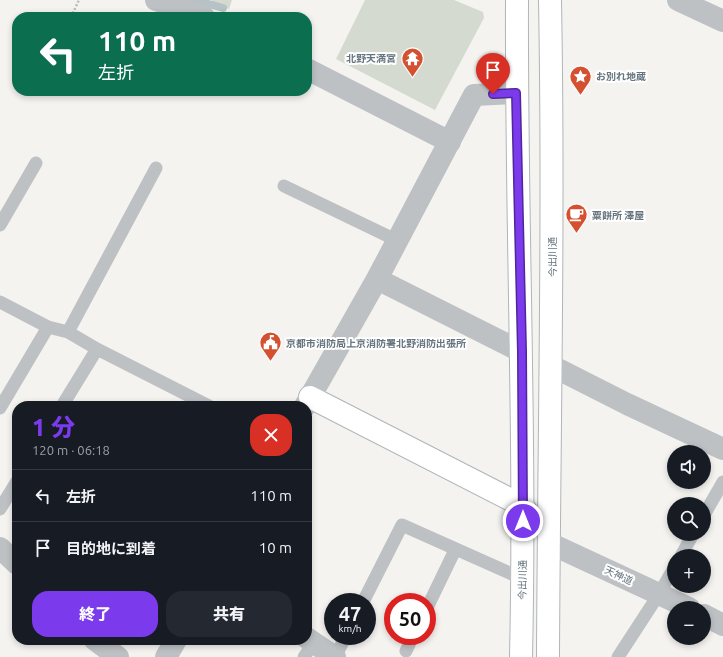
<!DOCTYPE html>
<html lang="ja">
<head>
<meta charset="utf-8">
<style>
	body { margin:0; font-family:Ubuntu,"Noto Sans JP",sans-serif; background:#242831; color:#f1f3f6; height:100vh; display:flex; flex-direction:column; font-size:15px; white-space:nowrap }
	* { box-sizing:border-box; margin:0 }
	p { font-size:13px; color:#9ea1a6 }
	.icon { flex:none; width:22px; height:22px; fill:none; stroke:currentColor; stroke-width:2; stroke-linecap:round; stroke-linejoin:round }
	.map { position:relative; flex:1; overflow:hidden }
	.drawer { position:absolute; left:12px; top:401px; width:300px; height:244px; display:flex; flex-direction:column; background:#171b24; border-radius:16px; box-shadow:0 2px 6px #0003 }
	.drawer>* { flex:none }
	.guide { position:absolute; left:12px; top:12px; width:300px; height:84px; border-radius:16px; box-shadow:0 2px 6px #0003; background:#0b6e4f; color:#fff; overflow:hidden }
	.buttons { position:absolute; left:667px; top:445px; display:grid; gap:8px }
	.buttons a { display:grid; place-items:center; width:44px; height:44px; border-radius:50%; background:#171b24; box-shadow:0 2px 6px #0003; font-size:20px }
	.speed { position:absolute; left:324px; top:593px; display:flex; gap:8px; font-size:20px; font-weight:700; text-align:center }
	.speed>* { display:grid; place-content:center; width:52px; height:52px; border-radius:50%; background:#171b24; box-shadow:0 2px 6px #0003; line-height:1 }
	.speed small { font-size:10px; font-weight:400 }
	.speed .limit { border:6px solid #d22; background:#fff; color:#111 }
	.pin { position:absolute; display:grid; place-items:center; width:34px; height:34px; color:#fff; margin:-41px -17px; border-radius:50% 50% 50% 0; rotate:-45deg; box-shadow:0 0 4px #0007 }
	.pin .icon { rotate:45deg }
	.me { position:absolute; width:44px; margin:-22px; rotate:0deg; stroke-linejoin:round; filter:drop-shadow(0 0 3px #0008) }
	.turn { display:flex; align-items:center; gap:14px; height:84px; padding:0 20px; font-size:18px }
	.turn .icon { width:52px; height:52px; stroke-width:2.5 }
	.turn b { display:block; font-size:28px; line-height:34px }
	.round { display:grid; place-items:center; flex:none; width:42px; height:42px; border-radius:16px; background:#242831 }
	.headline { display:flex; align-items:center; justify-content:space-between; height:68px; padding:0 20px }
	h1 { font-size:24px; font-weight:800; line-height:30px; color:#7c3aed }
	.primary-button { display:flex; gap:8px; margin-top:auto; padding:8px 20px }
	.primary-button a { flex:1; height:46px; border-radius:16px; background:#7c3aed; color:#fff; font-size:16px; font-weight:800; line-height:46px; text-align:center }
	.primary-button a+a { background:#242831; color:#f1f3f6 }
	ul { padding:0; list-style:none }
	li { display:flex; align-items:center; gap:12px; height:52px; padding:0 20px; border-top:1px solid #363941 }
	li div { flex:1 }
	li b { display:block; font-size:15px }
	li em { font-style:normal }
	.map>svg:first-child { display:block }
</style>
</head>
<body>
<div class="map">
<svg width="723" height="657" viewBox="0 0 723 657">
	<rect width="100%" height="100%" fill="#f4f3f0"/>
	<path fill="#d5dad1" d="M212,0H232L229,9L212,3Z
		M365,0H454L483,12L484,18L435,110L336,59Z"/>
	<g fill="none" stroke-linecap="round" stroke-linejoin="round">
		<path stroke="#b7c2c6" stroke-width="8" d="M194,0L223,8"/>
		<defs>
			<path id="secondary" d="M517,0C516,219 526,438 521,657
				M310,397L523,506L529,516
				M548,657C549,438 554,219 550,0"/>
		</defs>
		<use href="#secondary" stroke="#b0b5b8" stroke-width="24"/>
		<path stroke="#b9bbbd" stroke-width="2.5" stroke-dasharray="2 2" stroke-linecap="butt" d="M71,17L79,0"/>
		<path stroke="#bdc1c4" stroke-width="13" d="M284,186L396,240
			M0,225L36,163
			M0,302L48,327L68,332L97,349L209,406
			M68,332L156,168
			M62,406L97,349
			M0,408L48,327
			M0,509L17,481
			M704,515L723,482
			M681,556L693,534
			M363,602L402,525L523,579
			M427,608L455,550
			M406,651L413,636
			M304,657L314,642
			M335,657L346,636
			M618,657L659,594L674,568"/>
		<path stroke="#bdc1c4" stroke-width="22" d="M156,0L204,17
			M678,0L723,21
			M307,69L450,142
			M377,279L522,352
			M552,366L627,404L723,449
			M305,406L377,279L474,95L517,93
			M549,543L689,608
			M0,548L17,564
			M704,615L723,625
			M307,638L335,657
			M95,640L118,657
			M166,657L176,640"/>
		<use href="#secondary" stroke="#fff" stroke-width="22"/>
	</g>
	<g fill="none" stroke-linecap="round" stroke-linejoin="round">
		<defs>
			<path id="route" d="M493,94L516,93L522,352L523,521"/>
		</defs>
		<use href="#route" stroke="#51269a" stroke-width="10"/>
		<use href="#route" stroke="#7c3aed" stroke-width="7"/>
	</g>
	<defs>
		<symbol id="temple-pin" viewBox="-11 -11 22 30"><path d="M0 17L-7.5 6A9.5 9.5 0 1 1 7.5 6Z" fill="#d35131" stroke="#fff"/><path d="M0-6L5-2H3V0L6.5 2.5H4V6H1.5V3h-3V6H-4V2.5H-6.5L-3 0V-2H-5Z" fill="#fff"/></symbol>
		<symbol id="sight-pin" viewBox="-11 -11 22 30"><path d="M0 17L-7.5 6A9.5 9.5 0 1 1 7.5 6Z" fill="#d35131" stroke="#fff"/><path d="M0-6L1.8-2.2L6-1.7L2.9 1.2L3.7 5.4L0 3.3L-3.7 5.4L-2.9 1.2L-6-1.7L-1.8-2.2Z" fill="#fff"/></symbol>
		<symbol id="cafe-pin" viewBox="-11 -11 22 30"><path d="M0 17L-7.5 6A9.5 9.5 0 1 1 7.5 6Z" fill="#d35131" stroke="#fff"/><path d="M-5.5-4.5H6V0H3Q3 3.5 0 3.5H-2.5Q-5.5 3.5-5.5 0ZM3-3.2v2h1.7v-2ZM-6 4.5H4V6H-6Z" fill="#fff"/></symbol>
		<symbol id="civic-pin" viewBox="-11 -11 22 30"><path d="M0 17L-7.5 6A9.5 9.5 0 1 1 7.5 6Z" fill="#d35131" stroke="#fff"/><path d="M-.6-6.5H3V-4.5H.6V-3L4-1V1h2V6H-6V1h2V-1L-.6-3ZM-1.2 2.5V6h2.4V2.5Z" fill="#fff"/></symbol>
	</defs>
	<g fill-rule="evenodd">
		<use href="#temple-pin" x="400" y="46" width="25" height="34"/>
		<use href="#sight-pin" x="568" y="64" width="25" height="34"/>
		<use href="#cafe-pin" x="564" y="202" width="25" height="34"/>
		<use href="#civic-pin" x="258" y="330" width="25" height="34"/>
	</g>
	<g text-anchor="middle" stroke-width="4" stroke-linejoin="round" paint-order="stroke">
		<g font-size="10" font-weight="bold" fill="#65747e" stroke="#fff" text-anchor="start">
			<text x="396" y="62" text-anchor="end">北野天満宮</text>
			<text x="596" y="80">お別れ地蔵</text>
			<text x="592" y="219">粟餅所 澤屋</text>
			<text x="286" y="347">京都市消防局上京消防署北野消防出張所</text>
		</g>
		<g font-size="10" fill="#65747e" stroke="#fff">
			<text transform="translate(552 257) rotate(-90)" y="4">今出川通</text>
			<text transform="translate(619 575) rotate(25)" y="4">天神道</text>
			<text transform="translate(522 580) rotate(-89)" y="4">今出川通</text>
		</g>
	</g>
</svg>
<div class="buttons">
<a><svg class="icon" aria-label="sound" viewBox="0 0 24 24"><path d="M4 9h4l5-4v14l-5-4H4zM17 9q2 3 0 6"/></svg></a>
<a><svg class="icon" aria-label="search" viewBox="0 0 24 24"><circle cx="10" cy="10" r="6"/><path d="M15 15l6 6"/></svg></a>
<a>+</a>
<a>−</a>
</div>
<div class="speed"><div>47<small>km/h</small></div><div class="limit">50</div></div>
<div class="pin" style="left:493px;top:94px;background:#d93025"><svg class="icon" aria-label="arrive" viewBox="0 0 24 24"><path d="M6 21V4h12l-3 4 3 4H6"/></svg></div>
<svg class="me" style="left:523px;top:521px" viewBox="-20 -20 40 40"><circle r="17" fill="#7c3aed" stroke="#fff" stroke-width="3"/><path d="M0-11L8 9 0 5-8 9z" fill="#fff"/></svg>
<div class="guide">
<div class="turn"><svg class="icon" aria-label="left" viewBox="0 0 24 24"><path d="M17 20v-9H6M10 6l-5 5 5 5"/></svg><div><b>110 m</b>左折</div></div>
</div>
<section class="drawer">
<div class="headline"><div><h1>1 分</h1><p>120 m · 06:18</p></div><a class="round" style="background:#d93025;color:#fff"><svg class="icon" aria-label="close" viewBox="0 0 24 24"><path d="M6 6l12 12M18 6L6 18"/></svg></a></div>
<ul>
<li><svg class="icon" aria-label="left" viewBox="0 0 24 24"><path d="M17 20v-9H6M10 6l-5 5 5 5"/></svg><div><b>左折</b></div><em>110 m</em></li>
<li><svg class="icon" aria-label="arrive" viewBox="0 0 24 24"><path d="M6 21V4h12l-3 4 3 4H6"/></svg><div><b>目的地に到着</b></div><em>10 m</em></li>
</ul>
<div class="primary-button"><a>終了</a><a>共有</a></div>
</section>
</div>
</body>
</html>
